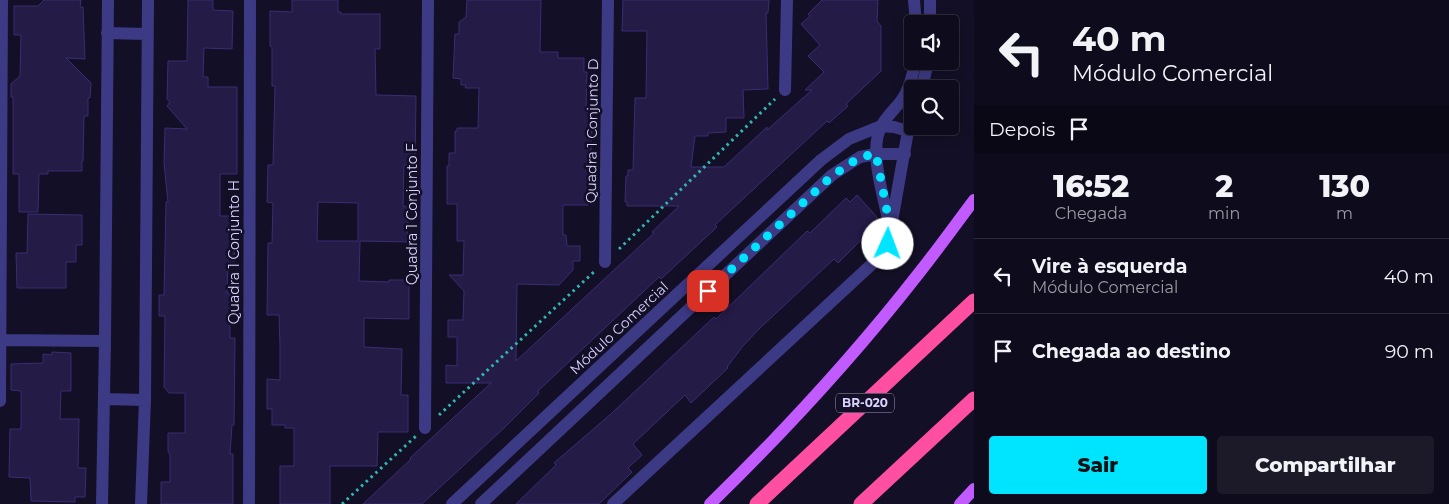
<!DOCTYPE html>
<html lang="pt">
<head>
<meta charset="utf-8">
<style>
	body { margin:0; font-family:Montserrat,sans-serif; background:#1c1929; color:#f1f3f6; height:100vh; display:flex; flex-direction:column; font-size:19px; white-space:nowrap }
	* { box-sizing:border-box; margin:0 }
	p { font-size:16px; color:#9b9ba3 }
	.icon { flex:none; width:28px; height:28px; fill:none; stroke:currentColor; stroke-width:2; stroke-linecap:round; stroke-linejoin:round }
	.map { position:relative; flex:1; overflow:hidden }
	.side { display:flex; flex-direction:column; background:#0e0b1c; width:475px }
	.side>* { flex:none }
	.hud { background:#0e0b1c; color:#f1f3f6; overflow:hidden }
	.tools { position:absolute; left:904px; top:15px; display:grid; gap:10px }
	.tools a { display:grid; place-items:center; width:55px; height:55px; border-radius:5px; background:#0e0b1c; box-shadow:0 2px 12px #0003,0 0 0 1px #2e2b3b; font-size:25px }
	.pin { position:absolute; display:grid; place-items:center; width:42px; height:42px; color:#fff; margin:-21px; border-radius:10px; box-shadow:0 2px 8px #0006 }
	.me { position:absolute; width:55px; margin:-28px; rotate:2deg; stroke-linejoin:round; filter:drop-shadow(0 0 4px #0008) }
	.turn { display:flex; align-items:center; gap:18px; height:105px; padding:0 15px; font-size:22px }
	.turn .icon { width:65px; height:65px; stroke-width:2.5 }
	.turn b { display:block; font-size:35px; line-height:42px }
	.then { display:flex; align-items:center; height:48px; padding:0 15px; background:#0003; gap:10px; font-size:19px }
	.eta { display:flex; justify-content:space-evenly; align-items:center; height:85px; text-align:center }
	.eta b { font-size:30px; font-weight:800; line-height:35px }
	.button { display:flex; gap:10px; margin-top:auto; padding:10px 15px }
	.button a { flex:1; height:58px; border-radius:5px; background:#00e5ff; color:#111; font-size:20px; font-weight:800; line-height:58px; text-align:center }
	.button a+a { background:#1c1929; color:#f1f3f6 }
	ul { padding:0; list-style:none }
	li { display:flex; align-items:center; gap:15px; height:75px; padding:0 15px; border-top:1px solid #2e2b3b }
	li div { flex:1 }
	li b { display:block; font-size:19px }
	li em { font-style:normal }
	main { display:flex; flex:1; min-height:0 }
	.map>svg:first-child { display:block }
</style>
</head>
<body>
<main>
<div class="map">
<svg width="974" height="504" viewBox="0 0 974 504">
	<rect width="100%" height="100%" fill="#130f26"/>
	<path fill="#241b47" stroke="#3b2d73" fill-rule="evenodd" d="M44,0H81L80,7H83L85,59L66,58L91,83L90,98H88V116H84L83,161H82V171H48V174H39L38,212H19V174H13V97H11V84L20,76L21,35H14V6H38Z
		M188,0H213V10L233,11L232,49L204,48L203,77H208V87H237V174H220V216H236L234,264L228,263L227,293H230V338H235L234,425H232L230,454H233V504H161V482H170V455L168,451V433H185V393H169L164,387L165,316H159V295H164L166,202H168L164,163L165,128L187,129L167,106L170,102L167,99L168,61H187Z
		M292,0H338V12H341V14H380V49H375L376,95L416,96L415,165H404L403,206L409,207L407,242L360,241L359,281L389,282V280H409V319L364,318V347L402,349L401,395H408V432H378L377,466H330V504H280V466H294V428H285V425H272V409H267V379L280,380V346L279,315H267L268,243H272L273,203L267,202L268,165H273L275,86H272V47L270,46V11L292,12ZM318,202L358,203V241H317Z
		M467,0H541L540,52H558V58H584V72H587L586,110H590V131H592L588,205H563V235H566L567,246H580V261H573V270L559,285L517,284L516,361L654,233L652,232L679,206H627V202H625L626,176H628V170H633L635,98H646L647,31H622L623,0H769L768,13H766L768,89L743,90L744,118H726V132L708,133V136H695L691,167H724L767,127V130L812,90H805L824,72L808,56L820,45L801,24L810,16L808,14L822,0H878L877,21L881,26V71L846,104L848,106L829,123L827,121L715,225L717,227L661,279L659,277L538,391L539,393L504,428L422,504H363L411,459L410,458L491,383H446V365L457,366V337H448V320H463L464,291L449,275H463L464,241H457V204H447V166H449V153H455V131H457V128H478L479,88H465L466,85H461V79L453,78L455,34H459V22L466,17Z
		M857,195L877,217L876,225L838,263L834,259L760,328L743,346L727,367L728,368L691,403L685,395L633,444L642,455L628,468L632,472L599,504H516L556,465L554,463L612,413L714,317L716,319L807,231L810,233L846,198L850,202Z
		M28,214L82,215V245H76V262H66V288H17L16,253H27Z
		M52,352L71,353V391H61L60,419H79L78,468H86L85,497H75V502L31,501L30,478L9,477L10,429H21V391L11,390V364L43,363V354L52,355Z"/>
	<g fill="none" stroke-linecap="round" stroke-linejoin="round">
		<path stroke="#2fb8b0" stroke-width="3" stroke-dasharray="2.5 4" stroke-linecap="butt" d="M619,249L775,99
			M439,415L596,270
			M342,504L416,436"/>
		<path stroke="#3d3a85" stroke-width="12" d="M914,0L916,24
			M930,24V0
			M107,33L147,34
			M922,89L928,61
			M785,90L787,0
			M888,219C883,194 868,148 882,125C887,116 895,109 901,101C910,89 913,75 915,61
			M605,262L608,0
			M0,340L105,341
			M105,399L145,400
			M0,401L2,0
			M425,428L428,0
			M102,504L105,341L108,0
			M141,504L145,400L148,0
			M249,504L250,0
			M452,504L821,160L849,139L881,126L894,127L908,131
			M481,504L832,175L860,157L876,154H905
			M613,504L872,264L888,244L908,131L912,116"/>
		<path stroke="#c25bff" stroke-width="12" d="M710,504C784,432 855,355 919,273C938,249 956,224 974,200
			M960,504L974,489"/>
		<path stroke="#ff4fa3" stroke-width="15" d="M757,504L974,301
			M861,504L974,399"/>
	</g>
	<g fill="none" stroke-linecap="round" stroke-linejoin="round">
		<path stroke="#00e5ff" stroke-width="9" stroke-dasharray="0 16.2" d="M708,291L832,176L860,157L876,154L890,227L888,244"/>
	</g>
	<g text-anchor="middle" stroke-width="5" stroke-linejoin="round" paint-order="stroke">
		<rect fill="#130f26" stroke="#9e99be" stroke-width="1" x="836" y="393.5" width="58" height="19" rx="4"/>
		<g font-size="12" font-weight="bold" fill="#d9d4ff">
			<text x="865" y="407">BR-020</text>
		</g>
		<g font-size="14" fill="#d9d4ff" stroke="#130f26">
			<text transform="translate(592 131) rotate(-89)" y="5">Quadra 1 Conjunto D</text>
			<text transform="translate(412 214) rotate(-90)" y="5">Quadra 1 Conjunto F</text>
			<text transform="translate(234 252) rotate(-90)" y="5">Quadra 1 Conjunto H</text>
			<text transform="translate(619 328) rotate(-43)" y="5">Módulo Comercial</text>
		</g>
	</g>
</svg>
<div class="tools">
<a><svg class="icon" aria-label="sound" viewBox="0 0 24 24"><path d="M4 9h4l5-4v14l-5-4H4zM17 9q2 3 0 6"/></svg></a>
<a><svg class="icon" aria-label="search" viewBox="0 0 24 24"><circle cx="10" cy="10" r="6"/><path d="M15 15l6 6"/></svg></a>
</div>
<div class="pin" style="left:708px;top:291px;background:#d93025"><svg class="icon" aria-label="arrive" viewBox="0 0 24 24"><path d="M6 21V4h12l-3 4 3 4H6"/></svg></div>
<svg class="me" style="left:888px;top:244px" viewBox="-20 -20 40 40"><circle r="19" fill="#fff"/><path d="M0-13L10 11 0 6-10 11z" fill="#00e5ff"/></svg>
</div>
<section class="side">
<div class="hud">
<div class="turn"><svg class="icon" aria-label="left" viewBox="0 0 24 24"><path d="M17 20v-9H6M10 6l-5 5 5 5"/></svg><div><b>40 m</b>Módulo Comercial</div></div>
<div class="then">Depois<svg class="icon" aria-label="arrive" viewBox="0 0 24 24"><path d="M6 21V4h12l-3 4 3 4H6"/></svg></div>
</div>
<div class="eta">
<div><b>16:52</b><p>Chegada</p></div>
<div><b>2</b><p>min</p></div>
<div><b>130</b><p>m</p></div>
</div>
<ul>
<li><svg class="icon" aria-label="left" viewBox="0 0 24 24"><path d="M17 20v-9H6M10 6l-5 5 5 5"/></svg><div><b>Vire à esquerda</b><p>Módulo Comercial</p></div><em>40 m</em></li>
<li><svg class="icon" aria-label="arrive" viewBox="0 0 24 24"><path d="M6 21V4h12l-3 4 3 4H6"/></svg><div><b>Chegada ao destino</b></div><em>90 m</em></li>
</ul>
<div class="button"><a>Sair</a><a>Compartilhar</a></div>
</section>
</main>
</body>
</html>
